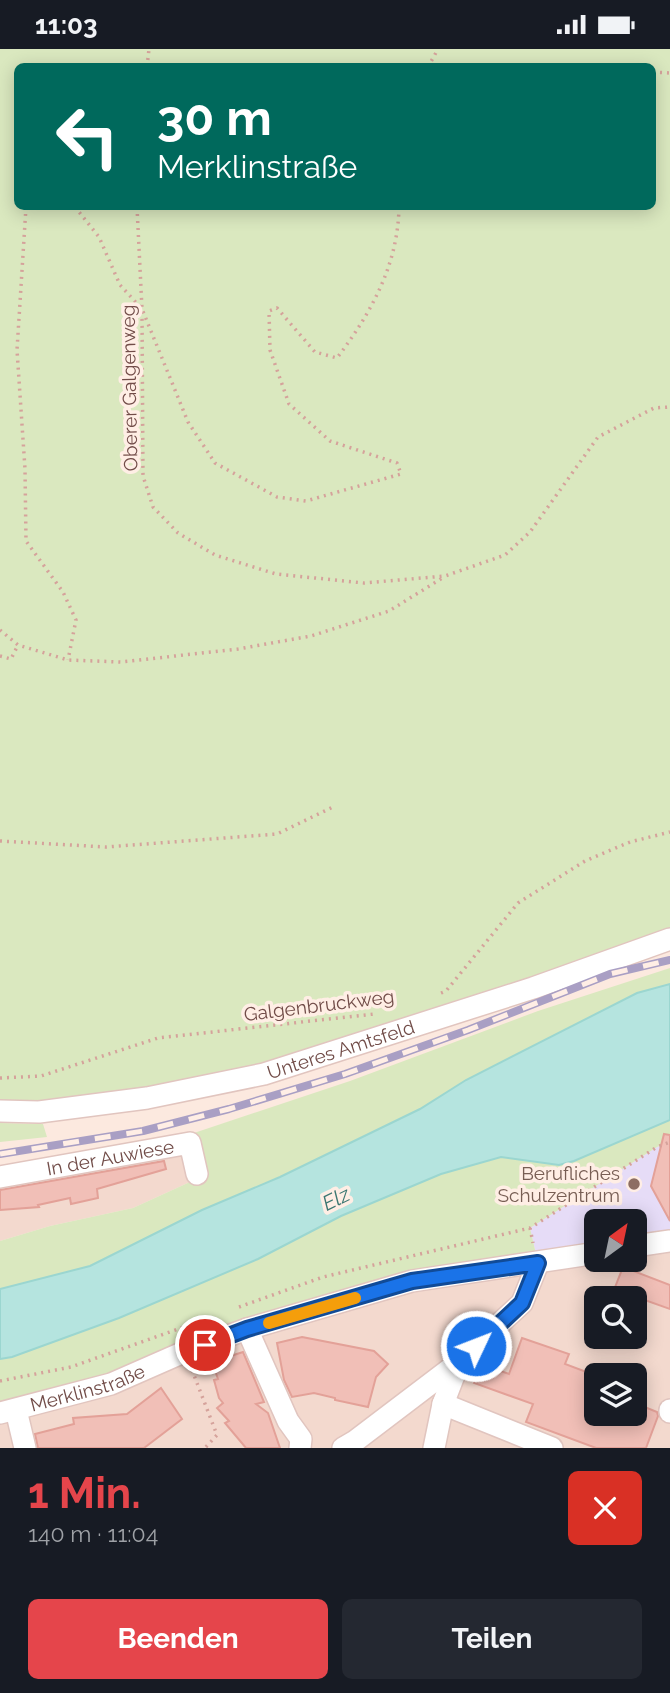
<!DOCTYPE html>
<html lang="de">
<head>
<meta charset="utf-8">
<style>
	body { margin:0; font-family:Raleway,sans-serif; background:#242831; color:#f1f3f6; height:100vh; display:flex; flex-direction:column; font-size:26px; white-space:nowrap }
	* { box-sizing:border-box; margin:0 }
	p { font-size:23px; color:#9ea1a6 }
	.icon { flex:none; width:38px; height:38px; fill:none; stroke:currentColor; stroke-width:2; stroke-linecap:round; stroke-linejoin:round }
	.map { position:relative; height:1399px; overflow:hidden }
	.panel { display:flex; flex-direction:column; background:#171b24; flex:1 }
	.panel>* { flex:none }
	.guide { position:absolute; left:14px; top:14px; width:642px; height:147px; border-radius:10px; box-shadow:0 4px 18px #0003; background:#00695c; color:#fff; overflow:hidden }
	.needle { width:46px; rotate:33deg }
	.controls { position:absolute; left:584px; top:1160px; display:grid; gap:14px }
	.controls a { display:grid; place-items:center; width:63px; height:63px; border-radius:10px; background:#171b24; box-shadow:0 4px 18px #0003; font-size:35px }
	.pin { position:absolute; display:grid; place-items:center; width:60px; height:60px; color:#fff; margin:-30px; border:4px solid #fff; border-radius:50%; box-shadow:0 2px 7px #0007 }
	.me { position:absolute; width:77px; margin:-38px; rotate:47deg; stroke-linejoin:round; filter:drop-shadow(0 0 5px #0008) }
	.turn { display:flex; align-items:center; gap:24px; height:147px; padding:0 28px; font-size:32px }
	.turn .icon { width:91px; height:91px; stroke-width:2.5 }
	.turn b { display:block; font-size:49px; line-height:60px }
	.round { display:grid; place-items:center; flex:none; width:74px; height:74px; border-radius:10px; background:#242831 }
	.headline { display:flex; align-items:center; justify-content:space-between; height:119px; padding:0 28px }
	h1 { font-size:42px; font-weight:700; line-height:52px; color:#e5454b }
	.button { display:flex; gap:14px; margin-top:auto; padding:14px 28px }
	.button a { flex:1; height:80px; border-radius:10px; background:#e5454b; color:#fff; font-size:28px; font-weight:700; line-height:80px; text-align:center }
	.button a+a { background:#242831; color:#f1f3f6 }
	.status { display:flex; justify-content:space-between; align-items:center; height:49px; padding:0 35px; background:#171b24; direction:ltr }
	.status svg { height:19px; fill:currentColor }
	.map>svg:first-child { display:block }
</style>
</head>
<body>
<div class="status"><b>11:03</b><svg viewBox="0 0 49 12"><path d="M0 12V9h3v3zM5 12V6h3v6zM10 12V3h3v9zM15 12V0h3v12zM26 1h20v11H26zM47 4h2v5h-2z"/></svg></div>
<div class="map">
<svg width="670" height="1399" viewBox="0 0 670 1399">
	<rect width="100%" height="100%" fill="#fce9df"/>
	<path fill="#f3d9ce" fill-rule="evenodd" d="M172,1093L203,1127L133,1159L50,1177L0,1192V1120Z
		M670,1093V1399H0V1364L247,1280L537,1214ZM597,1172H635V1211H597ZM597,1250H635V1288H597ZM597,1326H635V1365H597Z"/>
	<path fill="#e6dcf7" d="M670,1093V1192L635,1197V1172H597V1204L538,1214L530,1179L657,1098Z"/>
	<path fill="#dae8bf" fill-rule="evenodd" d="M0,0H670V890L264,1025L0,1062ZM18,18H653V158H18Z
		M670,919V935L637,944L466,1031L420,1060L280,1128L202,1161L90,1217L0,1240V1192L50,1177L133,1159L203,1127L194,1084L350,1032L538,962Z
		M670,1071V1093L657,1098L530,1179L538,1214L412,1232L0,1364V1310L12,1308L119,1269L258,1210L341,1167L441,1125L501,1108L559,1116L574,1112Z
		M0,1074L43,1075L47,1088L0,1093Z"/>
	<path fill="#b5e4df" stroke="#9bd6d0" stroke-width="2" d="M670,935V1071L574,1112L559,1116L501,1108L441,1125L341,1167L258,1210L119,1269L12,1308L0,1310V1240L90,1217L202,1161L280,1128L420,1060L466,1031L637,944Z"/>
	<path fill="#f1bfb7" stroke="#e3a198" stroke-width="2" d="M664,1085L670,1086V1172L651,1137Z
		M164,1112L166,1120L97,1140L98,1149L71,1155L70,1149L38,1156L39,1158L0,1161V1141Z
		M623,1218L670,1236V1260L642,1250H622L612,1246Z
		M302,1288L374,1302L388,1315L376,1328L368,1358L335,1351V1349L314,1344L292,1348L284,1331L277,1294Z
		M522,1289L569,1305L565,1315L597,1327V1365H635V1354L657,1363L658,1367L646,1399H596L526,1373L533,1355L474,1334L481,1315L509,1325Z
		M243,1303L264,1353L256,1355L268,1364L280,1399H246L225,1374L229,1372L217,1359L223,1354L219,1349L214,1331L218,1330L212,1313Z
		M161,1339L182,1370L144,1399H38L35,1385L74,1375L73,1369L127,1365Z"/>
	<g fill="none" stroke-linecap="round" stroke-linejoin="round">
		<defs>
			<g id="minor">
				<path id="s1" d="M0,1062L39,1063L147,1049L264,1025L533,939L670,890"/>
				<path id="s2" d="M0,1128L190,1094L197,1125"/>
				<path d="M635,1197L670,1192"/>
				<path d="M247,1280L288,1372L301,1390L300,1399"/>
				<path d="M443,1355L552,1399"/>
				<path d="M16,1361L25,1399"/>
				<path d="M670,1361V1363"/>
				<path id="s3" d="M0,1364L111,1335L184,1303L247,1280L412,1232L597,1204"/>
				<path d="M343,1399L355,1392L459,1313"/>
				<path d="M434,1399L443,1355L460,1311L522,1254L538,1214"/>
			</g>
		</defs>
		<use href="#minor" stroke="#e1c5bf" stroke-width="24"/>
		<path stroke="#d5a29b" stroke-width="3.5" stroke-dasharray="2 5" stroke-linecap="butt" d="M147,18L149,0
			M428,18L438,0
			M653,23L670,24
			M26,158L17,301L25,420L26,492L63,543L76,571L68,611
			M75,158L99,188L120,236L142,260L188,373L215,414L277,448L306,452L401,425L397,414L330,392L289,355L270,301L269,262L277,259L315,303L337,309C371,264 398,216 399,158
			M137,158L142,260L143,427L153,458L178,484L215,506L276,525L364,534L445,527L505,506L530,483L598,388L654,359L670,358
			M0,581L18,596L68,611L121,613L238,600L311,587L389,562L444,528
			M0,607L11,610L18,596
			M0,792L106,798L277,785L335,757
			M441,944L446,942L518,854L585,812L630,793L670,783
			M0,1029L41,1027L158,989L374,965
			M530,1179L533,1194
			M239,1258L323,1228L530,1179L657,1098L670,1093
			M192,1321L217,1386L205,1399
			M0,1332L71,1318L212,1268"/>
		<use href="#minor" stroke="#fff" stroke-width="21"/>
		<defs>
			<path id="rail" d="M0,1105L143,1082L229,1060L345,1025L468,981L610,925L670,911"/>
		</defs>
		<use href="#rail" stroke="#a99fc4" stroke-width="8"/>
		<use href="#rail" stroke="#ffeee5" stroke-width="5" stroke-dasharray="16" stroke-linecap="butt"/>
	</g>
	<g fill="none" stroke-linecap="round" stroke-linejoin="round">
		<defs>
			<path id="route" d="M205,1296L247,1280L412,1232L538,1214L522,1254L476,1297"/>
		</defs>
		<use href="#route" stroke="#114b97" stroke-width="18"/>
		<use href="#route" stroke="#1a73e8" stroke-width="12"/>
		<path stroke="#f59e0b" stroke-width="12" d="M269,1274L355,1249"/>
	</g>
	<circle fill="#8d6e63" stroke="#ffeee5" stroke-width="2.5" cx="634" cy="1135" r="7"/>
	<g text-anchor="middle" stroke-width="7" stroke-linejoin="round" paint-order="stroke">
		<g font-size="19" fill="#714c48" stroke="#ffeee5">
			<text transform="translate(129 339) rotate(-91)" y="7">Oberer Galgenweg</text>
			<text transform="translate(319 956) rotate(-7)" y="7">Galgenbruckweg</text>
			<text dy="7" stroke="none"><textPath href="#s1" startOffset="348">Unteres Amtsfeld</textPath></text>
			<text dy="7" stroke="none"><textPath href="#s2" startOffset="112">In der Auwiese</textPath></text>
			<text dy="7" stroke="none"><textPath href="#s3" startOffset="91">Merklinstraße</textPath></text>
		</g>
		<g font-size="19" fill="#785e54" stroke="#ffeee5" text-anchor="end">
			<text x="620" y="1131">Berufliches<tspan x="620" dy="22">Schulzentrum</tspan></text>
		</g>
		<g font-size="21" font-style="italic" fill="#3c7772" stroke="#ffeee5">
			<text transform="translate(336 1150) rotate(-26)" y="7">Elz</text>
		</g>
	</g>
</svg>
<div class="controls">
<a><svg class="needle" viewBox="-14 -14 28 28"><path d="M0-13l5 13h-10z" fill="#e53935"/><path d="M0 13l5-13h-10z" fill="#9ea1a6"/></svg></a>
<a><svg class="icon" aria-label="search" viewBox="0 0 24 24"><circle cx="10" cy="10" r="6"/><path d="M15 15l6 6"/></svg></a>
<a><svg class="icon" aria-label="layers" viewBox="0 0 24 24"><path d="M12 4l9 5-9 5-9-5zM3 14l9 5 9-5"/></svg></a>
</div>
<div class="pin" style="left:205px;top:1296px;background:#d93025"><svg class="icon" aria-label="arrive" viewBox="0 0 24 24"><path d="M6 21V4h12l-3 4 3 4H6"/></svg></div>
<svg class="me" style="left:476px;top:1297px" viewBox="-20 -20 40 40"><circle r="17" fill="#1a73e8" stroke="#fff" stroke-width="3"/><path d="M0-11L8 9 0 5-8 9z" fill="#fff"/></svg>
<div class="guide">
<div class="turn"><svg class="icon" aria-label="left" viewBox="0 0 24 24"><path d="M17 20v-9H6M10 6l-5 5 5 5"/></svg><div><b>30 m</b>Merklinstraße</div></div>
</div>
</div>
<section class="panel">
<div class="headline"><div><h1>1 Min.</h1><p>140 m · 11:04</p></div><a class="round" style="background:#d93025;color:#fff"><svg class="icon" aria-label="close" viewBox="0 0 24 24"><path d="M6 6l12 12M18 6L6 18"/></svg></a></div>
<div class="button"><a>Beenden</a><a>Teilen</a></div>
</section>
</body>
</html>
